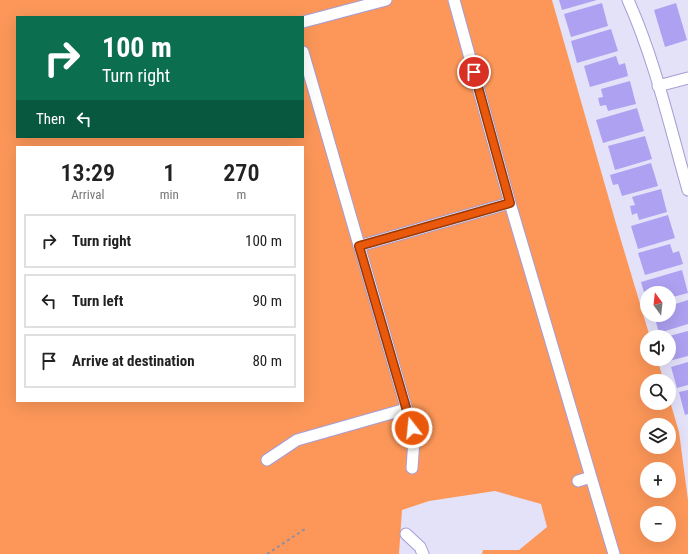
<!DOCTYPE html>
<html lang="en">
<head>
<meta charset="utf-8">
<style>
	body { margin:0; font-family:"Roboto Condensed",sans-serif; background:#f6f6f6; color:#222; height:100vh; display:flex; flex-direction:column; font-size:15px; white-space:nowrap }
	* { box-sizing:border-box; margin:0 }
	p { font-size:13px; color:#767676 }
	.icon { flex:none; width:22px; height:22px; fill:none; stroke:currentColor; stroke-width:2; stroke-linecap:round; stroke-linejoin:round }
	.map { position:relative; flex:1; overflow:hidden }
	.sheet { position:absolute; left:16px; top:146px; width:288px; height:256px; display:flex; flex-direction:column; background:#fff; border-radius:0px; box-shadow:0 4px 16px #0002 }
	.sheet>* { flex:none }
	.top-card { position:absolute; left:16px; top:16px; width:288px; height:122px; border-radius:0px; box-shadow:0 4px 16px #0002; background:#0b6e4f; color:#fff; overflow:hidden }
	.needle { width:26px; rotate:345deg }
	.fabs { position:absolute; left:640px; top:286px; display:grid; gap:8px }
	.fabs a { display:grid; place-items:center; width:36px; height:36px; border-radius:50%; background:#fff; box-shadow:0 4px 16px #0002; font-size:20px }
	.pin { position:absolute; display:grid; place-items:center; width:34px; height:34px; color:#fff; margin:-17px; border:2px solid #fff; border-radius:50%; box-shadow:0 1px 4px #0007 }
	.me { position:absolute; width:44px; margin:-22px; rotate:344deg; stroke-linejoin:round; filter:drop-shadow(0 0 3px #0008) }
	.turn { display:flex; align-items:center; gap:14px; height:84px; padding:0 20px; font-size:18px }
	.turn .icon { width:52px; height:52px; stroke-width:2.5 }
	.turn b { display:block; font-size:28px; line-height:34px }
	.then { display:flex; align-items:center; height:38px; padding:0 20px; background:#0003; gap:8px; font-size:15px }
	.eta { display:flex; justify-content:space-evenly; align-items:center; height:68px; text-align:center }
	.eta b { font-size:24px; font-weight:600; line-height:28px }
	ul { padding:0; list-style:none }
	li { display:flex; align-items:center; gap:12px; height:54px; margin:0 8px 6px; padding:0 12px; border:2px solid #e0e0e0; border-radius:0px }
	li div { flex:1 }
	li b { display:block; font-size:15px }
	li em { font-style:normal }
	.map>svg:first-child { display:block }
</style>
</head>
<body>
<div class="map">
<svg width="688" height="554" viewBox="0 0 688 554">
	<rect width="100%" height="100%" fill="#e4e2f9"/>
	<path fill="#fc9759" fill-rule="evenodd" d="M0,0H552L617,227L650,337H647V359H657L664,381H647V403H669V398L679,432L688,500V554H482L483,550H519L547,527L541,504L495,491L429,501L402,510L399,554H0ZM17,17H303V137H17ZM17,147H303V401H17ZM647,425H669V447H647ZM647,469H669V491H647ZM647,513H669V535H647Z"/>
	<path fill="#aea1f2" d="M559,0H597L562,10Z
		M602,3L608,26L571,37L564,14Z
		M676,3L687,40L665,47L654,10Z
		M611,29L618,51L577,63L571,41Z
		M616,56L619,65L625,63L628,76L590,87L584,66Z
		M630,81L636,104L608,111L606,105L600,106L598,98L603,97L601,89Z
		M637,108L644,131L603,143L596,120Z
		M645,136L652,159L615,170L608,146Z
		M651,163L658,186L622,196L618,184L613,185L610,175Z
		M661,189L667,212L639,220L637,213L632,215L630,206L635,205L632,197Z
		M668,215L675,238L638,249L631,226Z
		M670,244L673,253L679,251L683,264L645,275L638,253Z
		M682,270L688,293L669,298V293H650L649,291L644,292L641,282Z
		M688,300V324L659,333L654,315H669V306Z
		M688,331V356L669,361V336Z
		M688,362V385L677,388L671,367Z
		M688,390V414L685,415L679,392Z"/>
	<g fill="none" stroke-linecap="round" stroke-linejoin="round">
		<defs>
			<path id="street" d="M454,0L510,203L591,477
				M628,0C655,60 670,127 688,190
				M303,22L386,0
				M303,52L412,428L414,440L412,468
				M658,86L688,78
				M359,246L510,203
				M267,460L297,440L406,409
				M578,481L591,477L614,554
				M406,534L420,547L423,554"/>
		</defs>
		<use href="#street" stroke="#a59dd3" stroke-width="13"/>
		<path stroke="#908ea4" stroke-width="2" stroke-dasharray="3 3" stroke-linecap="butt" d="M267,554L305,529"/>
		<use href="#street" stroke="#fff" stroke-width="11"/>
	</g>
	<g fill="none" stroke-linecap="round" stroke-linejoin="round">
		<defs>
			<path id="route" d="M412,428L359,246L510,203L474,72"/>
		</defs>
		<use href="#route" stroke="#983908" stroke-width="10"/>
		<use href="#route" stroke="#ea580c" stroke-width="7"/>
	</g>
</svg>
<div class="fabs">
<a><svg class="needle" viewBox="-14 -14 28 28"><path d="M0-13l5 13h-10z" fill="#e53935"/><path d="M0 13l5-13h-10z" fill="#767676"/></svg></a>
<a><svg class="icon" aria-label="sound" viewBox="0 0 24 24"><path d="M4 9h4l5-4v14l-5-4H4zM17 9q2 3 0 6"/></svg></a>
<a><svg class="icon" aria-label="search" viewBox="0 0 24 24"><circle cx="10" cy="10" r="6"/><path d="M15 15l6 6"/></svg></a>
<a><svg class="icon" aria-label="layers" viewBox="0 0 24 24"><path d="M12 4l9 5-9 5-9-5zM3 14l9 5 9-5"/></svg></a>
<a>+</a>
<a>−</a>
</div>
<div class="pin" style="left:474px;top:72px;background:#d93025"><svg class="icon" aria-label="arrive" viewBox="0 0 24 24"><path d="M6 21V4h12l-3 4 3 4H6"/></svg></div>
<svg class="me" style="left:412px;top:428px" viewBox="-20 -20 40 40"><circle r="17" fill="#ea580c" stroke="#fff" stroke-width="3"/><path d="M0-11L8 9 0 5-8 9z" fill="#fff"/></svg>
<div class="top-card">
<div class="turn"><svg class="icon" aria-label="right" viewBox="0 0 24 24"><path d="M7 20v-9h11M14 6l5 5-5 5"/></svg><div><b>100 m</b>Turn right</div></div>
<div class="then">Then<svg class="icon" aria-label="left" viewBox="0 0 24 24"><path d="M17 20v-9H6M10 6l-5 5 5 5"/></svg></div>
</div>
<section class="sheet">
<div class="eta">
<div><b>13:29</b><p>Arrival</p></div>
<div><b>1</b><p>min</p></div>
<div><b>270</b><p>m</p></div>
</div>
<ul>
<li><svg class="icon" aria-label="right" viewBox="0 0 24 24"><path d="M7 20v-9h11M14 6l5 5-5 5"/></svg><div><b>Turn right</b></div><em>100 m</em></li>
<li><svg class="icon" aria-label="left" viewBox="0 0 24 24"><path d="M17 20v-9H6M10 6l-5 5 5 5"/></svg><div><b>Turn left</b></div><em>90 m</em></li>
<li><svg class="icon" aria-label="arrive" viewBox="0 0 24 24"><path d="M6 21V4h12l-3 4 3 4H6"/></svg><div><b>Arrive at destination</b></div><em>80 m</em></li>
</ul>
</section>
</div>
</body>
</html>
